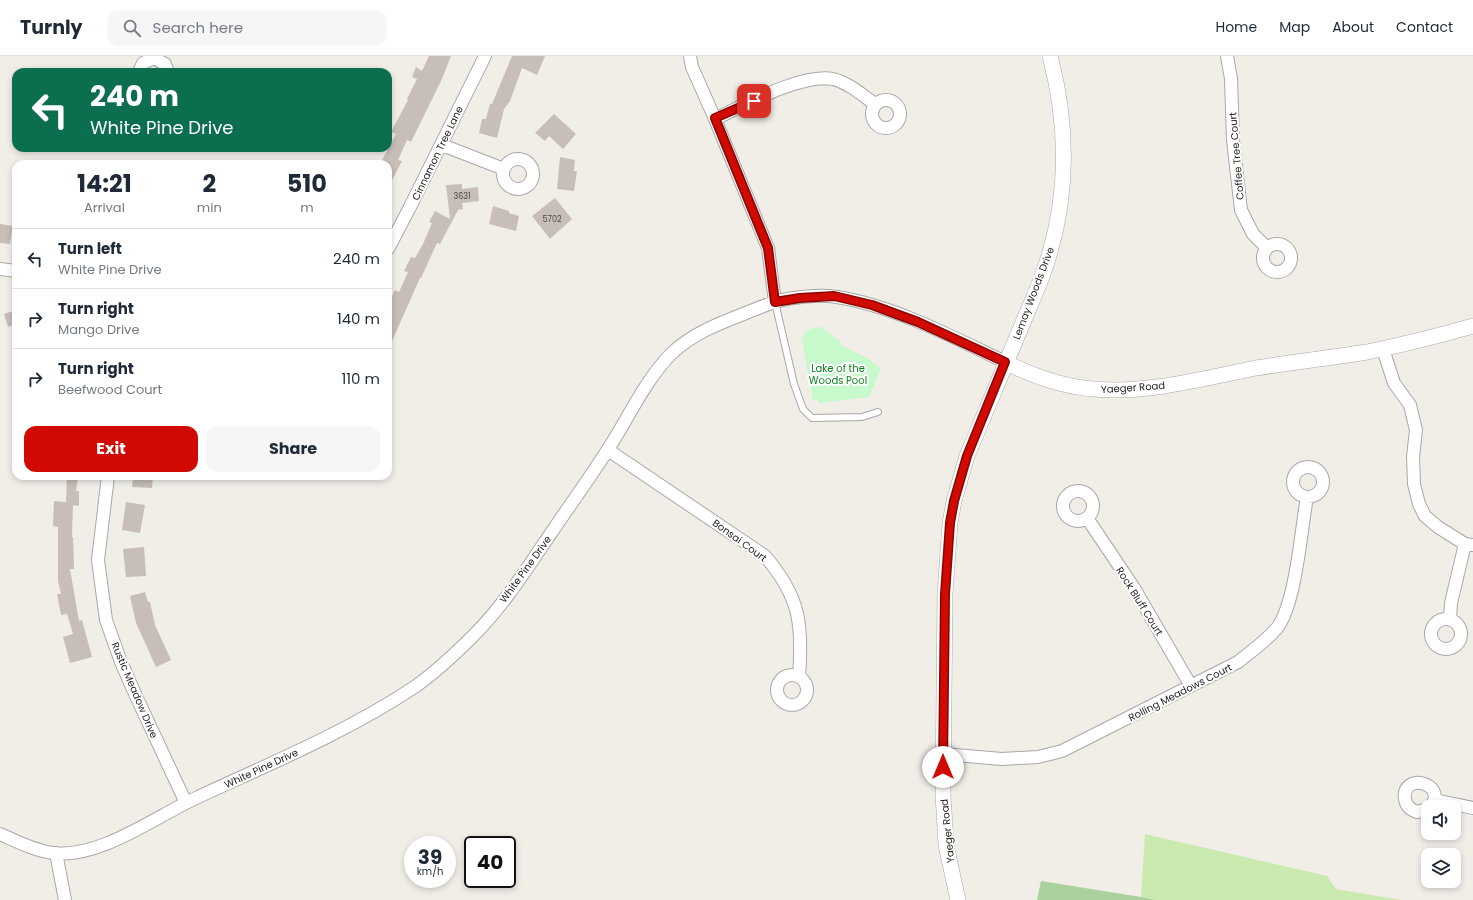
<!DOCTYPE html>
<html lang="en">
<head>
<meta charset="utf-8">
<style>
	body { margin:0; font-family:Poppins,sans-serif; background:#f6f6f7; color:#1f2937; height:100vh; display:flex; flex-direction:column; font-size:15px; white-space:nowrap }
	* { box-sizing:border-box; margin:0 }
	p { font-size:13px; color:#747a83 }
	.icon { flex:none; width:22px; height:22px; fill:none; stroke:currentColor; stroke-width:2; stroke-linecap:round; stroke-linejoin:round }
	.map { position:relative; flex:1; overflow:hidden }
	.drawer { position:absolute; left:12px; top:104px; width:380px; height:320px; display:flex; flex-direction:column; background:#fff; border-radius:12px; box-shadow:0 2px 6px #0003 }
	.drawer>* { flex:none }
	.guide { position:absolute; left:12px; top:12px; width:380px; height:84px; border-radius:12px; box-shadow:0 2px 6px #0003; background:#0b6e4f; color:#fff; overflow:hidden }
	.fabs { position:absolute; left:1421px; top:744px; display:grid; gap:8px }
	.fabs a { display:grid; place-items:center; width:40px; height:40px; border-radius:8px; background:#fff; box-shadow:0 2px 6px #0003; font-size:20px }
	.speed { position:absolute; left:404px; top:780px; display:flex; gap:8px; font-size:20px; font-weight:700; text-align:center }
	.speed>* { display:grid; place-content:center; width:52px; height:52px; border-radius:50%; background:#fff; box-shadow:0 2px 6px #0003; line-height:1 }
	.speed small { font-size:10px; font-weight:400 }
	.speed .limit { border:2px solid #111; border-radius:6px; background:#fff; color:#111 }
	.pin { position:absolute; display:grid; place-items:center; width:34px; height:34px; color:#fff; margin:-17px; border-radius:8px; box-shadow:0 2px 6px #0006 }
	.me { position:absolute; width:44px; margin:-22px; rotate:0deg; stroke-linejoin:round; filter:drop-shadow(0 0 3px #0008) }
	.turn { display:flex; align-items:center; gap:14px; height:84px; padding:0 12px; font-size:18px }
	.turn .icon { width:52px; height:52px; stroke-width:2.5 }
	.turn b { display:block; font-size:28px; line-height:34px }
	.eta { display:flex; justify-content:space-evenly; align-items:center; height:68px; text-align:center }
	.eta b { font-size:24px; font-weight:700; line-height:28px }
	.action { display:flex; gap:8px; margin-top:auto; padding:8px 12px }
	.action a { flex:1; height:46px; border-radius:12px; background:#d00a02; color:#fff; font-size:16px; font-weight:700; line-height:46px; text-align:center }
	.action a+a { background:#f6f6f7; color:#1f2937 }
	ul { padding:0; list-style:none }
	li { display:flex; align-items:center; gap:12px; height:60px; padding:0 12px; border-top:1px solid #e0e1e3 }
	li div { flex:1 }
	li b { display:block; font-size:15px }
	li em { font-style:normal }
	header { display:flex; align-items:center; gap:24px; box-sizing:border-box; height:56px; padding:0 20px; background:#fff; border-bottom:1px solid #e0e1e3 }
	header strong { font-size:19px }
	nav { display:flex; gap:22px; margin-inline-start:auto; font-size:14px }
	.search { width:280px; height:36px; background:#f6f6f7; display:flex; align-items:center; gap:10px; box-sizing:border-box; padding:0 14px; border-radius:12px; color:#747a83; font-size:15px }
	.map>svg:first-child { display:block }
</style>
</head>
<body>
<header>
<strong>Turnly</strong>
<div class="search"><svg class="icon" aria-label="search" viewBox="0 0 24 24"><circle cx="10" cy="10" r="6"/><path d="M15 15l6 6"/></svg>Search here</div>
<nav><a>Home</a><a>Map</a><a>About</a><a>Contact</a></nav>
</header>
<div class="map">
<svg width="1473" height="844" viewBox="0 0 1473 844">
	<rect width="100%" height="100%" fill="#f1eee8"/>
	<path fill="#caeaaf" d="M1145,778L1327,820L1336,833L1402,844H1156L1141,841Z"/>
	<path fill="#aad09d" d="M1041,825L1141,841L1156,844H1037Z"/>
	<path fill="#c6f9cc" d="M821,271L840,285L841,289L867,302L881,313L869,341L819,347L818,343L813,344L802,283C804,273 812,272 821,271Z"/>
	<path fill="#c6beb7" d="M429,0H451L441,25L411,86L407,84L398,104L402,105L388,132V108H380L396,78L391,76L408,44L407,43L417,23L412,21L416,11L422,15Z
		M512,0H545L537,19L522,12L510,45L504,53L497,82L479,77L482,63H486L490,48H492Z
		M554,58L576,78L563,93L549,80L545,85L535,77Z
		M560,101L575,104L574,115H577L574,135L557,133Z
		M462,128V133L478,131L479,145L462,147L463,153L458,154L440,188L437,187L421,222H420L388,294V249L395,234L399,236L408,216L404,215L411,201L415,202L423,188L432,167L429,166L435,155L450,163L446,129Z
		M555,142L572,163L550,183L532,160Z
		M493,150L509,155V157L519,160L516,175L489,168Z
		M0,168L13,170L10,188L0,187Z
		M16,254V268L8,271L4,258Z
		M67,420H78L76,435H79V450L73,449L72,481H73L74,513H70L79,565L82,564L92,601L70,607L63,581L73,578L67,558L61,559L57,538H61L58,525V471L53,470L54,445L66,446Z
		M133,420H153L152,432L132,431Z
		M126,446L145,449L140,477L122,474Z
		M144,491L146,520L126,521L123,493Z
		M145,536L148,546H150L155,569L171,604L156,611L136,567L130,540Z"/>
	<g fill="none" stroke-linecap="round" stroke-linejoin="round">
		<defs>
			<path id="service" d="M775,246L794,328L803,353L812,362L862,361L878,356"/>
			<path id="minor" d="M690,0L692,11L715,63L768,192L775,246
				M1227,0L1231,23L1233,84L1241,154L1253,178L1267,192
				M139,16L143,7L154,2L165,8L168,16
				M872 58a14 14 0 1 1 28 0a14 14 0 1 1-28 0Z
				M715,63C744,49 802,17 833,23C849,27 862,39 875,48
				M442,89L504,113
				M503 118a15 15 0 1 1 30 0a15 15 0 1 1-30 0Z
				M1263 202a14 14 0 1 1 28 0a14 14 0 1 1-28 0Z
				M388,193L409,153L485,0
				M0,213L16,215
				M1383,293L1394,327L1410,349L1416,374L1413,401L1414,428L1419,448L1425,460L1438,471L1465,488L1473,489
				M608,394L765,500C800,541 803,568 799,621
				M1293 426a15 15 0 1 1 30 0a15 15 0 1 1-30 0Z
				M108,420L98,504L106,564L121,606L136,640L186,747
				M1063 450a15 15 0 1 1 30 0a15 15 0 1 1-30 0Z
				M1087,462L1134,532L1191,630
				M1431 578a15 15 0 1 1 30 0a15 15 0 1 1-30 0Z
				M1450,563L1451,547L1465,488
				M777 634a15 15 0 1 1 30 0a15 15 0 1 1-30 0Z
				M943,698L1002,703L1038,701L1062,695L1238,606C1252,595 1266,585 1277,572C1296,547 1301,474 1307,441
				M1434,744L1473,752
				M1428,753L1417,756C1411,754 1406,750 1405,743C1401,716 1448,726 1431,751
				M0,778C16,785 35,795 53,797C99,803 155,761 196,742C269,708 345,677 413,632C435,617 455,598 474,579C503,550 526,514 549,480C570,449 592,419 612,387C630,358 646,324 670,299C691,278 720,267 746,257C756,253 765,249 775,246C792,241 820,238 837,241C894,250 953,281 1005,306
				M56,797L65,844"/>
			<path id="tertiary" d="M1005,306C1033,320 1063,331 1094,333C1147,338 1205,322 1256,312C1293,306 1330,302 1367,296C1402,289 1438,280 1473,270
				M958,844L946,789L943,738L945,538L950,467L954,445L967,400L1040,226C1068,153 1070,76 1050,0"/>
		</defs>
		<use href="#service" stroke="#a8a8a8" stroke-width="8"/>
		<use href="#minor" stroke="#a8a8a8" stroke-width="14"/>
		<use href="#tertiary" stroke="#a8a8a8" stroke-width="16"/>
		<use href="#service" stroke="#fff" stroke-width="6"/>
		<use href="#minor" stroke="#fff" stroke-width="12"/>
		<use href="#tertiary" stroke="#fff" stroke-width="15"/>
	</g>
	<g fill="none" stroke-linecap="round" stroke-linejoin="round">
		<defs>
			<path id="route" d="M754,45L715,62L768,192L775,246L800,242L834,240L872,249L918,266L1005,306L967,400L954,445L950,467L945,538L943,711"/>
		</defs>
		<use href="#route" stroke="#870601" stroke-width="10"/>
		<use href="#route" stroke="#d00a02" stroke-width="7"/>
	</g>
	<g text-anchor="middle" stroke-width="4" stroke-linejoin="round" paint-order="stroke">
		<g font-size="8" fill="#4a4846">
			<text x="462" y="143">3631</text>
			<text x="552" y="166">5702</text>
		</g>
		<g font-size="10" fill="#212121" stroke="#fff">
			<text transform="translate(437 97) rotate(-64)" y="4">Cinnamon Tree Lane</text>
			<text transform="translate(1236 100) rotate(-95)" y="4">Coffee Tree Court</text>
			<text transform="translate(1033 237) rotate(-69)" y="4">Lemay Woods Drive</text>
			<text transform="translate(1133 331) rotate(-4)" y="4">Yaeger Road</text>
			<text transform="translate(740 484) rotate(36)" y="4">Bonsai Court</text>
			<text transform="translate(525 513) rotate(-54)" y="4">White Pine Drive</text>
			<text transform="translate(1140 545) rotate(58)" y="4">Rock Bluff Court</text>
			<text transform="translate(135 634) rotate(67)" y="4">Rustic Meadow Drive</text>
			<text transform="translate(1180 636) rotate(-27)" y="4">Rolling Meadows Court</text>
			<text transform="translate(261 712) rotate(-25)" y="4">White Pine Drive</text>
			<text transform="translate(947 775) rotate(-96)" y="4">Yaeger Road</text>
		</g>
		<g font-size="10" fill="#0d811b" stroke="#fff">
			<text x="838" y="316">Lake of the<tspan x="838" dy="12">Woods Pool</tspan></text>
		</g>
	</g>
</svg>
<div class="fabs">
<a><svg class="icon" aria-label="sound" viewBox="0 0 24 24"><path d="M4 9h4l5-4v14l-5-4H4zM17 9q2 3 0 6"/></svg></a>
<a><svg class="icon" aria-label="layers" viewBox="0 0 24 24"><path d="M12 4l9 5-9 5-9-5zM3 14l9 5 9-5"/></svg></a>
</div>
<div class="speed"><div>39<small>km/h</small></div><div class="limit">40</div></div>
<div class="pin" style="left:754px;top:45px;background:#d93025"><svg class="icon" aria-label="arrive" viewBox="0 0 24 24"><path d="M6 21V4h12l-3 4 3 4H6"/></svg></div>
<svg class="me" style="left:943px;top:711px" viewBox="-20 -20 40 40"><circle r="19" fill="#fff"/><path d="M0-13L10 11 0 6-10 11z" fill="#d00a02"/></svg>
<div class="guide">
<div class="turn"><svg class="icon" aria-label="left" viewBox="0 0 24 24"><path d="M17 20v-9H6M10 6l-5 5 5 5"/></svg><div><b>240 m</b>White Pine Drive</div></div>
</div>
<section class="drawer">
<div class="eta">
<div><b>14:21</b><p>Arrival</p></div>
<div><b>2</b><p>min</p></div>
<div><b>510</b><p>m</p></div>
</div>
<ul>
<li><svg class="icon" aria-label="left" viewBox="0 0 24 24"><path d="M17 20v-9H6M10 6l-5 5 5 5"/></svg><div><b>Turn left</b><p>White Pine Drive</p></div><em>240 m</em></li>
<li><svg class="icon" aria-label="right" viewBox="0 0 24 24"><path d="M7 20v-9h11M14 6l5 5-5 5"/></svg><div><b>Turn right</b><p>Mango Drive</p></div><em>140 m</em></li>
<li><svg class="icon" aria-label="right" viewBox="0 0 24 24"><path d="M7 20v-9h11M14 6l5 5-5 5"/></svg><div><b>Turn right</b><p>Beefwood Court</p></div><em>110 m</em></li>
</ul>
<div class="action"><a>Exit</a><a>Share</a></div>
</section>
</div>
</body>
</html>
